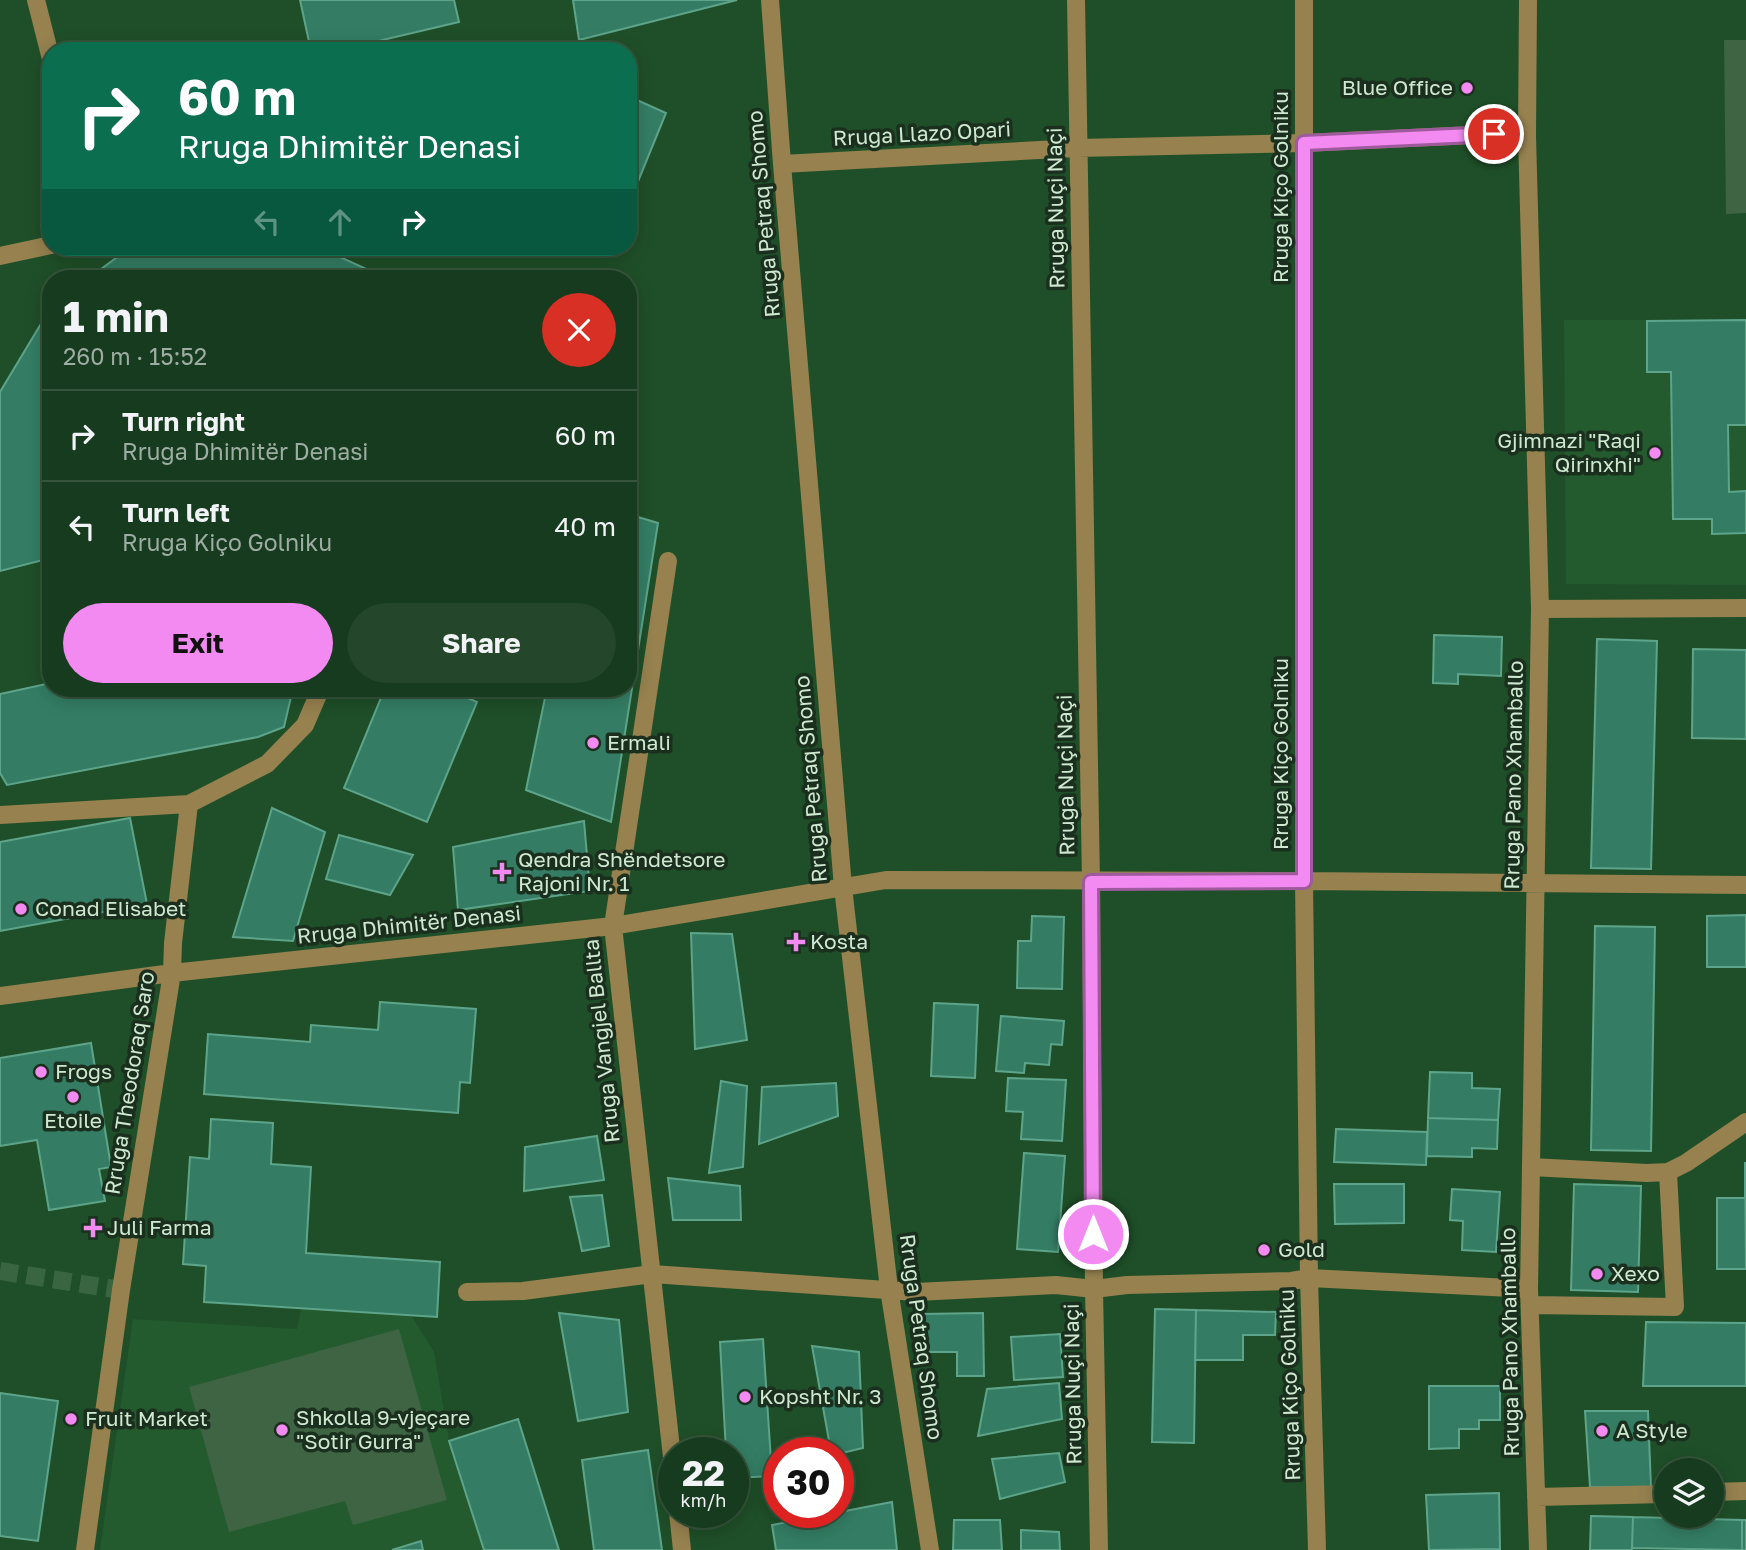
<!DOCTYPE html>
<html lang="en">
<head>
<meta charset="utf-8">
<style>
	body { margin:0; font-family:"Golos Text",sans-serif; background:#24462b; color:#f1f3f6; height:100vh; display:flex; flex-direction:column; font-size:26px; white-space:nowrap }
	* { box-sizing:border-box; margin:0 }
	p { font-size:23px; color:#9eada4 }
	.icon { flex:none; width:38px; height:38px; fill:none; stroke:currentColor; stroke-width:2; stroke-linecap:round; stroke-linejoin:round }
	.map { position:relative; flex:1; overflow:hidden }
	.sheet { position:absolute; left:42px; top:270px; width:595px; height:427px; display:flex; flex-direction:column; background:#173b1e; border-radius:28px; box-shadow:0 4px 18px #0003,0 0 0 2px #36553c }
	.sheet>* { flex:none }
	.banner { position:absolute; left:42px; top:42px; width:595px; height:214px; border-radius:28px; box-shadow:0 4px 18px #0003,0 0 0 2px #36553c; background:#0b6e4f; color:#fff; overflow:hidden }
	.controls { position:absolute; left:1654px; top:1458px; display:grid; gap:14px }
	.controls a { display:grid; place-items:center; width:70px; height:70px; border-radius:50%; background:#173b1e; box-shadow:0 4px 18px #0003,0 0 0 2px #36553c; font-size:35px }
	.speed { position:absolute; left:658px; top:1437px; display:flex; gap:14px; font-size:35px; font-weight:700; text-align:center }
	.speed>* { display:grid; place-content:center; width:91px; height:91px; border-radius:50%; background:#173b1e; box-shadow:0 4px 18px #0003,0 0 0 2px #36553c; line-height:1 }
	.speed small { font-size:18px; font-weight:400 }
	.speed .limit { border:10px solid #d22; background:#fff; color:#111 }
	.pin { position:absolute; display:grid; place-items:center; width:60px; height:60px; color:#fff; margin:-30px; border:4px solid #fff; border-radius:50%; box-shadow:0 2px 7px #0007 }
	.me { position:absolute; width:77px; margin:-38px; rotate:0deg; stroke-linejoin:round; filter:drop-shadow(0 0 5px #0008) }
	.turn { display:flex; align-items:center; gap:24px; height:147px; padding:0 21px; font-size:32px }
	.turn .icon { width:91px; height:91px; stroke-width:2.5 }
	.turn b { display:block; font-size:49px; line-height:60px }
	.lanes { display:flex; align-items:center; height:66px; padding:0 21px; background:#0003; justify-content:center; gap:35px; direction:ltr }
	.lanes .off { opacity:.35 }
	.round { display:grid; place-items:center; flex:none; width:74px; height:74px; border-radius:37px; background:#24462b }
	.summary { display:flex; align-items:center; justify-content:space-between; height:119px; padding:0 21px }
	h1 { font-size:42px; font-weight:700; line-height:52px }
	.button { display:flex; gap:14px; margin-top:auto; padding:14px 21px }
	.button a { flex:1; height:80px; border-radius:42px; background:#f38af1; color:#111; font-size:28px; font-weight:700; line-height:80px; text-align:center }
	.button a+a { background:#24462b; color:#f1f3f6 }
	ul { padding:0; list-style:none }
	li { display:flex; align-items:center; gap:21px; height:91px; padding:0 21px; border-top:2px solid #36553c }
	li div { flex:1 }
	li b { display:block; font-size:26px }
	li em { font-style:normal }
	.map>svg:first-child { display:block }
</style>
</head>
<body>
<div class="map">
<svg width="1746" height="1550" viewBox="0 0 1746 1550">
	<rect width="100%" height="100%" fill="#1f4f28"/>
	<path fill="#235a2e" d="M1564,320H1746V585L1566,584Z
		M301,1308L411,1315L434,1352L449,1440L518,1419L559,1550H100L133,1319L297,1329Z"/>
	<path fill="#3f6444" d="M1724,40H1746V213L1726,214Z
		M399,1329L447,1500L353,1525L345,1501L229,1532L189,1387Z"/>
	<path fill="#347d64" stroke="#5da48a" stroke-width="2" d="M300,0H454L459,22L336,51H311Z
		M573,0H737L579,40Z
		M628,96L666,113L628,206Z
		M135,247H318L386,278H89L128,249Z
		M51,307V558L0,571V392Z
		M1746,320V425H1728L1729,492L1746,491V533L1712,534V519H1673L1671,372H1647V321Z
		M628,514L658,523L611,822L526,790L547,688H628Z
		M1434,635L1502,637L1501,676L1458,674V684L1433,683Z
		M1597,639L1657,641L1651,869L1591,868Z
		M1693,649L1746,650V739L1692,738Z
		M51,683V688H291V697L284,727L258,737L7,785L0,773V694Z
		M385,688H448L447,689L477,702L427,822L344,788Z
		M272,808L325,832L293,941L233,937Z
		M130,818L147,904L0,931V842Z
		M584,821L590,891L458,910L453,847Z
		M339,835L413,855L390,895L326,879Z
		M1746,915V967H1707V916Z
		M1032,916L1064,917L1062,989L1017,988L1018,941H1031Z
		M1595,926L1655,927L1651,1151L1591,1150Z
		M691,933L732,934L747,1040L695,1049Z
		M380,1002L476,1009L470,1083L460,1082L458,1113L204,1094L208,1034L310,1042L311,1025L378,1030Z
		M934,1003L978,1005L975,1078L931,1076Z
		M1001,1016L1064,1021L1062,1045L1051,1044L1049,1065L1025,1063L1024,1073L996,1071Z
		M91,1043L111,1167L99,1169L105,1201L49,1210L37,1140L0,1146V1058Z
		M1430,1072L1472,1073V1088L1500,1089L1498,1120L1428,1118Z
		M1008,1078L1066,1080L1062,1141L1021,1139L1023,1112L1006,1111Z
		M721,1081L747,1086L743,1167L709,1173Z
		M836,1083L838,1116L759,1144L762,1087Z
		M1428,1118L1498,1120L1497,1149L1472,1148V1157L1427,1156Z
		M211,1119L273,1123L271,1164L311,1167L306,1253L440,1262L437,1317L204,1302L206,1266L183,1264L190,1157L209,1159Z
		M1336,1129L1427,1132L1426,1165L1334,1162Z
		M597,1136L604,1180L524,1191L525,1147Z
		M1024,1153L1065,1156L1058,1252L1017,1249Z
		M1745,1162L1746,1269H1717V1198H1745Z
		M668,1178L740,1186L741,1220H673Z
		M1334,1184H1404V1223L1335,1224Z
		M1574,1184L1641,1186L1638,1292L1571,1290Z
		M1452,1189L1500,1192L1496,1252L1462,1250L1463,1221L1450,1220Z
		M602,1195L609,1246L582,1251L570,1197Z
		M1155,1309L1196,1310L1194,1443L1152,1442Z
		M1196,1310L1276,1312L1275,1335H1243V1360H1195Z
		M559,1313L619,1320L628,1412L578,1421Z
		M983,1313L984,1376H957V1352H922L921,1314Z
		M1646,1322L1746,1323V1386H1643Z
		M1060,1334L1063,1377L1014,1380L1011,1337Z
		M763,1339L772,1476L733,1478V1452H726L720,1342Z
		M812,1346L859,1352L863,1448L838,1454L831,1452Z
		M1059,1383L1062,1419L978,1436L987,1389Z
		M1429,1386H1500V1420H1479V1429H1459V1448L1429,1449Z
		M0,1393L58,1401L38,1541L0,1536Z
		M1585,1411H1648L1651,1488L1590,1487Z
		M518,1419L559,1550H484L449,1441Z
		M648,1450L662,1550H594L582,1460Z
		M1059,1453L1065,1482L1000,1499L992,1459Z
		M1499,1493L1500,1549L1429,1550L1426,1495Z
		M892,1502L897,1550H776L772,1525Z
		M1591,1516L1633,1517L1632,1550H1590Z
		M1633,1517L1742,1520V1550L1632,1548Z
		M954,1520H1000L1002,1550H953Z
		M1742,1520H1746V1550H1742Z
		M1021,1530L1059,1532L1060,1550H1021Z
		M421,1541L423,1550H392Z"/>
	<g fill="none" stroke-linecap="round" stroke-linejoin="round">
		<path stroke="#396641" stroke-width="18" stroke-dasharray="18 9" stroke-linecap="butt" d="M0,1271L121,1290"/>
		<path stroke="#96814f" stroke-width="18" d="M36,0L51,59
			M770,0L782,164L843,887L889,1289L930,1550
			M1076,0L1091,882L1094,1289L1099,1550
			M1304,0V881L1309,1278L1317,1550
			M1528,0L1527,136L1540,609L1529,1289L1538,1550
			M782,164L1077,148L1304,143L1494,134L1527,136
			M0,256L51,245
			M668,561L613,926L674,1475
			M1540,609L1746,608
			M0,815L189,804
			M0,996L172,973L613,926L886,880L1304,881L1746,885
			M1531,1167L1647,1173L1668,1172L1686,1163L1746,1122
			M467,1292L523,1291L652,1274L916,1292L1056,1285L1094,1289L1127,1285L1291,1281L1309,1278L1529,1289
			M1530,1305L1675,1307L1668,1172
			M1712,1492L1746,1491
			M1536,1497L1666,1494
			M678,1512L682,1550
			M85,1550L121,1290L172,973L173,943L189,804L267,764L305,725L321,688"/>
	</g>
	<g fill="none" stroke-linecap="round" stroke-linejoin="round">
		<defs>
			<path id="route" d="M1093,1234L1091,882L1304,881V143L1494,134"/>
		</defs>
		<use href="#route" stroke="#9e5a9d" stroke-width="18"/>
		<use href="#route" stroke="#f38af1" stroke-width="12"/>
	</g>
	<g fill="#f38af1" stroke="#1b2f1e" stroke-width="2.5">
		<circle cx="1467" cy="88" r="7"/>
		<circle cx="1655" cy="453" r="7"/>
		<circle cx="593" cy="743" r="7"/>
		<path d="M498.5 861.5h7v7h7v7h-7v7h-7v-7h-7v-7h7z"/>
		<circle cx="21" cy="909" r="7"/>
		<path d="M792.5 931.5h7v7h7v7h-7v7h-7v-7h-7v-7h7z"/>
		<circle cx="41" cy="1072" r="7"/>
		<circle cx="73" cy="1097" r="7"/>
		<path d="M89.5 1217.5h7v7h7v7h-7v7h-7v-7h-7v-7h7z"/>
		<circle cx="1264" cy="1250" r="7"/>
		<circle cx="1597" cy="1274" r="7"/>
		<circle cx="745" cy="1397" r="7"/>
		<circle cx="71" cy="1419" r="7"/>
		<circle cx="282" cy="1430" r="7"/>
		<circle cx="1602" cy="1431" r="7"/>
	</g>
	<g text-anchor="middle" stroke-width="7" stroke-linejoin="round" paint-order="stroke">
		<g font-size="21" fill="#cfe9d1" stroke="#1b2f1e" text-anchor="start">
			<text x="1453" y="95" text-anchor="end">Blue Office</text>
			<text x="1641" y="448" text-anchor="end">Gjimnazi "Raqi<tspan x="1641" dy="24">Qirinxhi"</tspan></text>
			<text x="607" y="750">Ermali</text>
			<text x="518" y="867">Qendra Shëndetsore<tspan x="518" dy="24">Rajoni Nr. 1</tspan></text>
			<text x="35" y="916">Conad Elisabet</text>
			<text x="810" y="949">Kosta</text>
			<text x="55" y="1079">Frogs</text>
			<text x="73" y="1128" text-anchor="middle">Etoile</text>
			<text x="107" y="1235">Juli Farma</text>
			<text x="1278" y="1257">Gold</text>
			<text x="1611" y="1281">Xexo</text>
			<text x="759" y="1404">Kopsht Nr. 3</text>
			<text x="296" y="1425">Shkolla 9-vjeçare<tspan x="296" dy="24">"Sotir Gurra"</tspan></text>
			<text x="85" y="1426">Fruit Market</text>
			<text x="1616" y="1438">A Style</text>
		</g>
		<g font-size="21" fill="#cfe9d1" stroke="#1b2f1e">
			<text transform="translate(922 134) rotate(-3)" y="7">Rruga Llazo Opari</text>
			<text transform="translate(1281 187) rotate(-90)" y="7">Rruga Kiço Golniku</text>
			<text transform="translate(1056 208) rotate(-91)" y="7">Rruga Nuçi Naçi</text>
			<text transform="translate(764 214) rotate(-95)" y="7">Rruga Petraq Shomo</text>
			<text transform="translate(1281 754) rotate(-90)" y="7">Rruga Kiço Golniku</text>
			<text transform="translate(1066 775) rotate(-91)" y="7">Rruga Nuçi Naçi</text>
			<text transform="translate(1514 775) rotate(-89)" y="7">Rruga Pano Xhamballo</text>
			<text transform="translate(811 779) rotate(-95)" y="7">Rruga Petraq Shomo</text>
			<text transform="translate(409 925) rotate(-6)" y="7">Rruga Dhimitër Denasi</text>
			<text transform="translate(602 1041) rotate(-96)" y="7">Rruga Vangjel Ballta</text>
			<text transform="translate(130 1083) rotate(-81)" y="7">Rruga Theodoraq Saro</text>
			<text transform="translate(921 1337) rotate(82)" y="7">Rruga Petraq Shomo</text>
			<text transform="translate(1510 1342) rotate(-91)" y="7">Rruga Pano Xhamballo</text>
			<text transform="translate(1073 1384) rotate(-91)" y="7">Rruga Nuçi Naçi</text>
			<text transform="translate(1290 1385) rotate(-92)" y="7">Rruga Kiço Golniku</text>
		</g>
	</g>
</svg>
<div class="controls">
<a><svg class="icon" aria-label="layers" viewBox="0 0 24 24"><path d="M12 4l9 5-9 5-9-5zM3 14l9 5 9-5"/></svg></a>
</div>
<div class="speed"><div>22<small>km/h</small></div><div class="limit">30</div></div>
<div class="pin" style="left:1494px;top:134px;background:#d93025"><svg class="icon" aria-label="arrive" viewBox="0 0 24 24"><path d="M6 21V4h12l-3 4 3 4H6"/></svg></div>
<svg class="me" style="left:1093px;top:1234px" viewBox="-20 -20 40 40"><circle r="17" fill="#f38af1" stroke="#fff" stroke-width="3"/><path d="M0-11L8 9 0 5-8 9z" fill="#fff"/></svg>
<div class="banner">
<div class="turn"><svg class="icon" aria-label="right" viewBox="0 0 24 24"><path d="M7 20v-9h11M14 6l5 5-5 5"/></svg><div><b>60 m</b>Rruga Dhimitër Denasi</div></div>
<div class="lanes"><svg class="icon off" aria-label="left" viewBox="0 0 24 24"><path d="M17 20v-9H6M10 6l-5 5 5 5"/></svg><svg class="icon off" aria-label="ahead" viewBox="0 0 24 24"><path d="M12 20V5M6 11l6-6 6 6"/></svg><svg class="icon" aria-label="right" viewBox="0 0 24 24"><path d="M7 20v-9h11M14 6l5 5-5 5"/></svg></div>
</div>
<section class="sheet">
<div class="summary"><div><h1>1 min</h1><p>260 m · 15:52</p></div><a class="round" style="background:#d93025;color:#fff"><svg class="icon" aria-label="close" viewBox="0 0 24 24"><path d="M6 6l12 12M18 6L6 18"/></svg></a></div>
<ul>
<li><svg class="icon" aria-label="right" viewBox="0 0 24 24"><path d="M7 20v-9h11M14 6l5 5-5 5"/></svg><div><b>Turn right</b><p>Rruga Dhimitër Denasi</p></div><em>60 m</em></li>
<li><svg class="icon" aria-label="left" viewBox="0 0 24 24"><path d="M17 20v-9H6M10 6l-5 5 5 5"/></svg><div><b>Turn left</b><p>Rruga Kiço Golniku</p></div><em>40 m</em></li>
</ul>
<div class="button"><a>Exit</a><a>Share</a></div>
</section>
</div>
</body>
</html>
